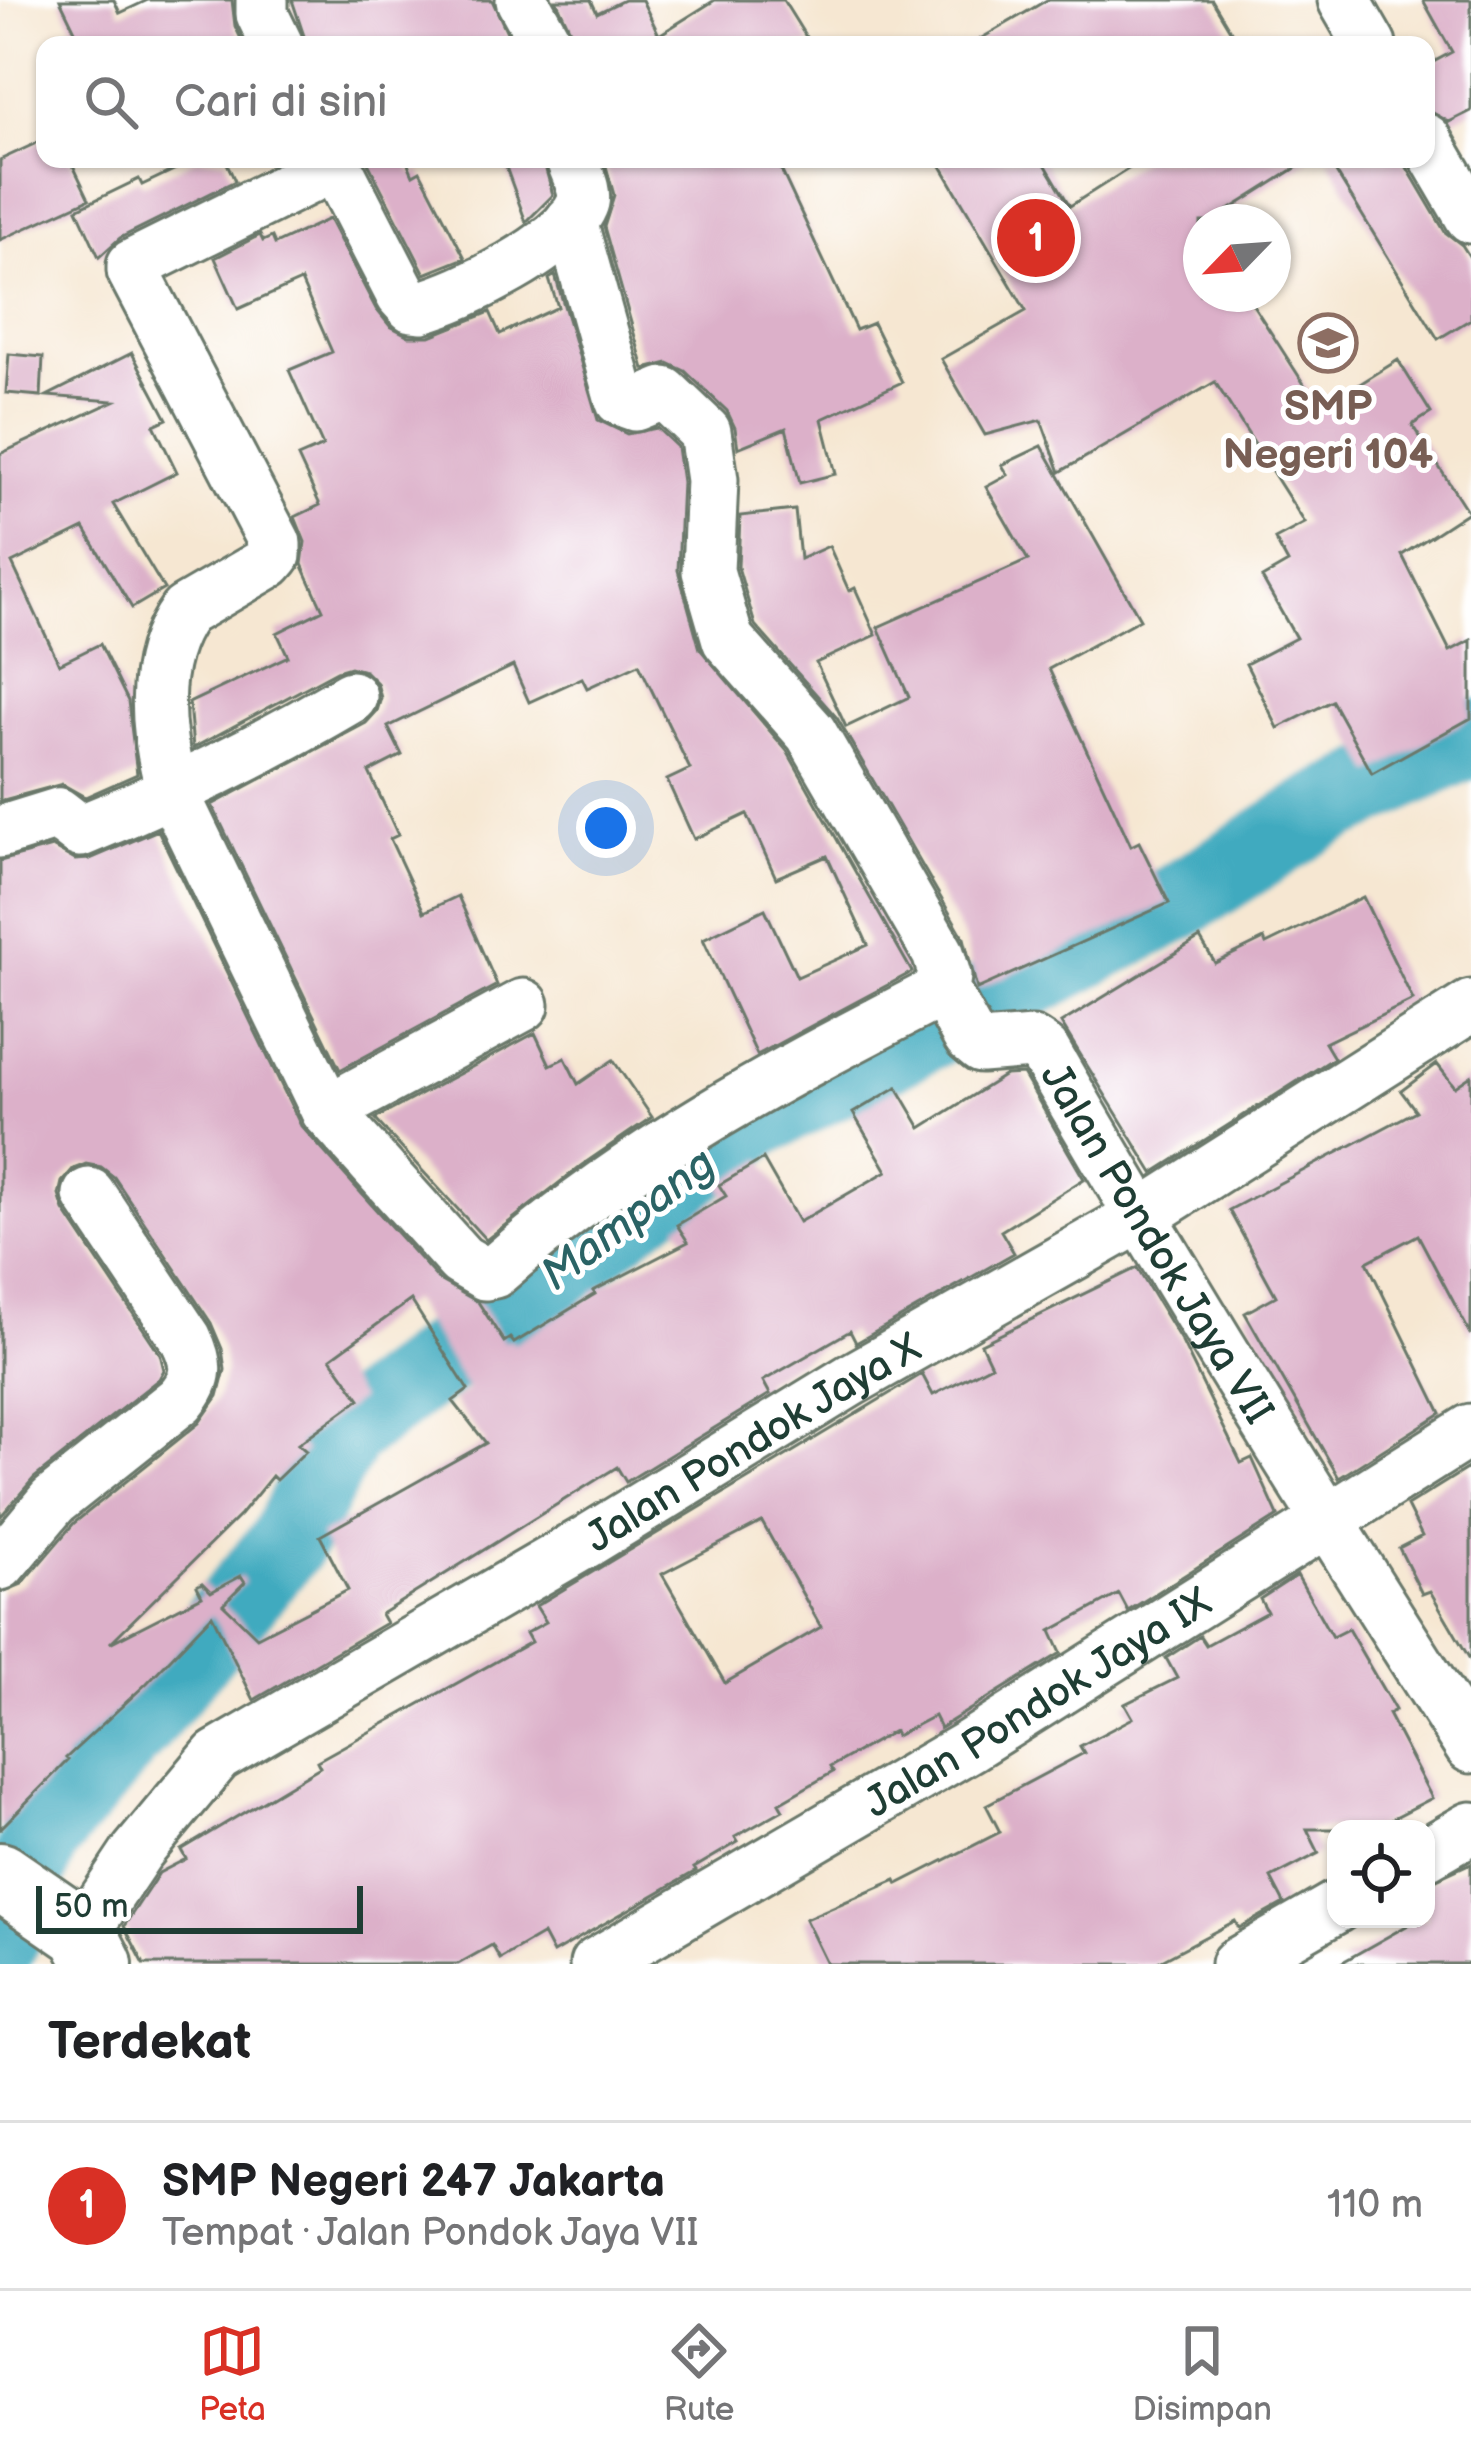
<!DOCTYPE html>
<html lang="id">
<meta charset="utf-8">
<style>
:root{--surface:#fff;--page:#f6f6f6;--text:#202124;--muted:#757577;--line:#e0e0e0;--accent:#d93025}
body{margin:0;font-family:"Balsamiq Sans",sans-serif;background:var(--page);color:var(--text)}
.controls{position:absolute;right:36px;bottom:36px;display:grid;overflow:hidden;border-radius:24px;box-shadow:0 3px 9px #0004}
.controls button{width:108px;height:108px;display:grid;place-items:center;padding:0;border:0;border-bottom:3px solid var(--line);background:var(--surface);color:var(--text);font:60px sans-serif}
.compass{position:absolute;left:1183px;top:204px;width:108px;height:108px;border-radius:50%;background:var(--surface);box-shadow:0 3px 9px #0004;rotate:245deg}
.scale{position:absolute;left:36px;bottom:30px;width:327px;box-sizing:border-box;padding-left:12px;border:6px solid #1f3d34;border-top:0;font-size:33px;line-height:42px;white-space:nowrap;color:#1f3d34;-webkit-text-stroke:9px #fff;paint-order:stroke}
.you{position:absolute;left:606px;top:828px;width:42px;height:42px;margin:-30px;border:9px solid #fff;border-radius:50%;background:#1a73e8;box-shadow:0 0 0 18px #1a73e833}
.badge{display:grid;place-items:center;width:78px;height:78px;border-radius:50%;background:var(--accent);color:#fff;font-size:39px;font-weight:700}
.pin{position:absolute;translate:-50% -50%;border:6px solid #fff;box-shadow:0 3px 12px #0006}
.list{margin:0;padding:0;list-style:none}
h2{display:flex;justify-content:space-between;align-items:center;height:156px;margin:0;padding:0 48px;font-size:51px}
h2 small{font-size:39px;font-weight:400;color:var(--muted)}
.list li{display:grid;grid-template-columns:78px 1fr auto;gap:36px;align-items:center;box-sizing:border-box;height:168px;padding:0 48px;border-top:3px solid var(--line)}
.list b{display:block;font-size:45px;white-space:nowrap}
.list p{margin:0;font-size:39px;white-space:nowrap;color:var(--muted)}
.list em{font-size:39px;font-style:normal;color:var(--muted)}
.icon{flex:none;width:66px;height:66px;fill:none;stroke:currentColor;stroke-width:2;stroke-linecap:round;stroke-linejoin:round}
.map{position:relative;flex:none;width:1471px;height:1964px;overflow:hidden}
.search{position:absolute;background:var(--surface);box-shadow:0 3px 9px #0004;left:36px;right:36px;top:36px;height:132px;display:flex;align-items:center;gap:30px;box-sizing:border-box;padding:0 42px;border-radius:24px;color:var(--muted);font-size:45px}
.sheet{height:324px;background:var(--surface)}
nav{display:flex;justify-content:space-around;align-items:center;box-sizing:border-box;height:168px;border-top:3px solid var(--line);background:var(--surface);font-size:33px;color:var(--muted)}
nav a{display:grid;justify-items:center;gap:6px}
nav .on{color:var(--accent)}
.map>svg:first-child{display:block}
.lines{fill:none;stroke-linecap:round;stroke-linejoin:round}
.river{stroke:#3faabf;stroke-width:78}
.building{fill:#dcb0c9;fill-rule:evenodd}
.street-casing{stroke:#6a786b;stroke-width:57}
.secondary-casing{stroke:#6a786b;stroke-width:72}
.street{stroke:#fff;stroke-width:51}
.secondary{stroke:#fff;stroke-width:66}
.labels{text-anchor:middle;stroke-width:10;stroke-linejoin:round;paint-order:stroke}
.education-label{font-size:42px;font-weight:bold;fill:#785e54;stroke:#fff}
.street-label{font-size:42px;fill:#1f3d34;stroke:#fff}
.water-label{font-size:45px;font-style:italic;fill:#2a6365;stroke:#fff}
</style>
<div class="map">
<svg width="1471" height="1964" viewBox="0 0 1471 1964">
<rect width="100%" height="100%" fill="#fff"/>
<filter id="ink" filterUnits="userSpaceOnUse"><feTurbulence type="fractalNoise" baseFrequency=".00833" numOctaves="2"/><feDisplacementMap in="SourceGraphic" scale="24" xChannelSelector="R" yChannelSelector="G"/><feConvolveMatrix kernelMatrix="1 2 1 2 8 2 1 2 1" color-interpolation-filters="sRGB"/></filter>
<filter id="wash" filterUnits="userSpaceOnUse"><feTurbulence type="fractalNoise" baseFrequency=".004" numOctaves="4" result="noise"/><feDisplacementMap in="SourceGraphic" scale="48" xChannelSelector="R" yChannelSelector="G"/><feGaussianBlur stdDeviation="2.7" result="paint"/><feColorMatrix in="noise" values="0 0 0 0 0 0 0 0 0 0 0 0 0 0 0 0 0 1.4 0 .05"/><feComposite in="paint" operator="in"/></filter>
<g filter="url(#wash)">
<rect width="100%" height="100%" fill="#f6e7d2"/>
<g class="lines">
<path class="river" d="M0 1941 41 1838 286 1544 343 1433 757 1120 1173 905 1320 811 1471 738"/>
</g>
<g id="blocks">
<path class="building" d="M60 0H114L120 13 148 0H232L235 26 244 45H49L76 33Z
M292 0H492L513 45H307Z
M556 0H591L597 13 624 0H642L659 35 715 0H783L811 45H577Z
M1047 0H1212L1239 45H970Z
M1423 0H1471V111L1449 122 1426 109V66L1452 52Z
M45 139V159H70L89 199 0 240V160Z
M197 159H225L235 181 120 238 99 257 77 209 139 179 142 185Z
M366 159H406L413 175 420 171 465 258 425 274Z
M503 159H543L553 195 526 222Z
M604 159H776L856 330 873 323 902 382 822 419 836 474 800 483 786 428 738 448 735 428 727 411 685 371 668 363 644 369 604 227 614 195Z
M937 159H1042L1070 206 1144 159H1310L1210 222H1201V294H1246L1320 409 1398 360 1431 413 1412 425 1468 512 1402 555 1450 651 1471 640V718L1372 773 1332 701 1278 728 1246 664 1296 638 1262 578 1288 563 1275 539 1305 523 1215 382 1060 472 1041 420 985 435 941 359 1026 311Z
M1328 159H1402L1445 232 1462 245 1471 259V319L1438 339Z
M329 219 376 309 390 326 409 336H430L490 312 500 334 558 307 549 279 555 275 598 420 627 434 657 428 677 447 682 482 678 570 700 649 787 751 912 972 757 1055 703 939 765 909 797 977 868 945 827 856 776 878 747 814 694 839 667 780 690 769 639 664 587 688 582 678 529 702 513 666 388 727 402 755 369 772 398 835 390 839 424 912 458 896 497 985 340 1070 212 805 366 723 377 711 381 698 377 683 365 671 350 667 337 671 193 748 189 703 288 656 277 633 323 610 302 564 305 542 295 517 320 505 298 457 323 446 289 370 332 352 301 281 238 309 215 258 260 235 263 241 272 237 275 244Z
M132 353 167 419 154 425 177 472 113 504 164 589 132 608 84 528 12 563 59 664 100 644 128 701 137 774 85 797 62 784 0 801V454L114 401 47 396Z
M9 354 43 357 41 396 6 393Z
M1042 446 1140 619 1049 669 1131 846 1139 842 1169 903 977 989 964 938 837 718 755 625 738 567 740 516 795 510 800 559 829 546 849 591 855 588 876 635 816 663 846 727 909 697 878 627 1028 560 986 487 1008 475 1002 465Z
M158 830 301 1126 439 1280 478 1302 504 1342 510 1338 514 1343 595 1294 593 1291 688 1242 677 1225 726 1196 719 1185 763 1159 799 1222 887 1171 853 1113 897 1087 921 1128 1005 1075 1023 1074 1084 1179 1001 1231 1014 1253 856 1343 850 1331 763 1381 770 1394 626 1482 617 1467 381 1614 386 1623 254 1700 212 1615 147 1683 66 1758 68 1760 0 1829V1593L22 1584 74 1523 199 1423 218 1396 225 1370 222 1349 211 1323 114 1177 101 1167 86 1164 73 1169 62 1182 59 1195 64 1210 160 1354 164 1370 159 1379 34 1478 0 1517V861L52 847 75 860 90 859ZM411 1300 468 1390 453 1401 486 1443 320 1536 348 1590 257 1637 223 1604 245 1582 241 1576 211 1592 202 1583 197 1586 202 1596 110 1643 240 1515 272 1476 276 1480 306 1451 298 1444 360 1399 331 1358Z
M1363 897 1413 1000 1325 1043 1334 1058 1153 1173 1061 1023 1200 938 1215 963 1264 939 1266 944Z
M535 1033 550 1065 565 1058 578 1084 613 1060 652 1117 582 1165 486 1240 375 1119Z
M1437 1064 1455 1087 1471 1076V1335L1418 1235 1367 1262 1441 1413 1339 1478 1245 1313 1276 1296 1229 1210 1416 1111 1401 1091Z
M1137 1268 1182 1342 1241 1463 1252 1458 1278 1516 1128 1611 1119 1594 1051 1631 1061 1653 940 1728 934 1716 896 1736 894 1731 830 1767 833 1772 779 1803 783 1810 735 1837 738 1842 694 1868 696 1871 553 1953 543 1934 500 1959 492 1945 458 1964H144L124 1926 159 1873 186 1859 181 1850 320 1767 317 1761 531 1642 526 1633 546 1622 536 1606 922 1374 933 1395 991 1365 981 1344ZM762 1522 821 1627 725 1683 662 1574Z
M1468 1468 1471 1474V1661L1430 1591 1422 1594 1399 1548 1422 1536 1407 1506Z
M1297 1575 1332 1637 1348 1629 1395 1710 1388 1714 1432 1798 1372 1829H1307L1319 1853 1271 1878 1284 1903 1239 1928 1235 1921 1154 1964H827L805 1919 896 1880 898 1884 1000 1832 986 1805 1084 1753 1080 1746 1133 1718 1125 1704 1177 1678 1166 1658 1200 1636 1206 1645 1267 1612 1260 1599Z
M1471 1863V1964H1339L1419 1919H1426V1884Z"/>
</g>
</g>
<g filter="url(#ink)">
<use href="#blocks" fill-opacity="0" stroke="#6a786b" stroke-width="3"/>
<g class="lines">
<g class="street-casing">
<g id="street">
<path d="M262 0V14L277 45"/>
<path d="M522 0 547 45"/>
<path d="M1344 0 1370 45"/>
<path d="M1426 140 1471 217"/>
<path d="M332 159 402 295 412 306 421 307C462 296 565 247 582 205 588 192 576 172 572 159"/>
<path d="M335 165 133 265V271L275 543V555L269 562 185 611C147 663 156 736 173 793L327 1111 461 1260 485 1274 494 1272C632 1151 782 1073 943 990"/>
<path id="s1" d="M571 221 621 400 635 405 664 393 705 432 712 480 708 571 728 640 811 733 938 953 945 976 943 990 969 1037 981 1047 1032 1043 1044 1051C1180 1287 1324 1518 1471 1747"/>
<path d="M0 832 58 814 80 831C174 793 263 749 351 697"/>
<path d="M327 1111 523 1005"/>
<path d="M0 1564 53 1501 180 1400C199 1378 198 1364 186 1339L89 1194"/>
<path d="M1426 1854 1471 1828"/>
<path id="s2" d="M83 1933 137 1852 217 1756 586 1542 851 1380 1139 1217 1471 1006"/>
<path id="s3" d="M596 1964 971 1745 1471 1430"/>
<path d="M1237 1964 1336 1907"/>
</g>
</g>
<g class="secondary-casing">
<path id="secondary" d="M0 1876 83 1933 99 1964"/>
</g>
<use href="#street" class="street"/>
<use href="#secondary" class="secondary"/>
</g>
</g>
<defs>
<g id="school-ring" transform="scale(3)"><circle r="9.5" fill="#fff" stroke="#8d6e63" stroke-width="1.5"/><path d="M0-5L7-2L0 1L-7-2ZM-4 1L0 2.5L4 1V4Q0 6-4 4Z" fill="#8d6e63"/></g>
</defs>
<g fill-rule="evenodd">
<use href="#school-ring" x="1328" y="343"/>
</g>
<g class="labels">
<g class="education-label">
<text x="1328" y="420">SMP<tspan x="1328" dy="48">Negeri 104</tspan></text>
</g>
<g class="street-label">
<text dy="15" stroke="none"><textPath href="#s1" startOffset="1275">Jalan Pondok Jaya VII</textPath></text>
<text dy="15" stroke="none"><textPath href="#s2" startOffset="843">Jalan Pondok Jaya X</textPath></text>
<text dy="15" stroke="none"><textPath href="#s3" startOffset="513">Jalan Pondok Jaya IX</textPath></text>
</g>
<g class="water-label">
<text transform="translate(627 1218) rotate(-37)" y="16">Mampang</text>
</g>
</g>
</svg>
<div class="controls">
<button><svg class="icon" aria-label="locate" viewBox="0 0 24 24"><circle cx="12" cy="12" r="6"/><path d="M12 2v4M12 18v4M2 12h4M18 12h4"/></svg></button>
</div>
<svg class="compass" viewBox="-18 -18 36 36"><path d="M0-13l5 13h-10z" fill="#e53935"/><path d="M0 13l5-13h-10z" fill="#757577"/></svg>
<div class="scale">50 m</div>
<div class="you"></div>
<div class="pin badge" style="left:1036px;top:238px">1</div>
<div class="search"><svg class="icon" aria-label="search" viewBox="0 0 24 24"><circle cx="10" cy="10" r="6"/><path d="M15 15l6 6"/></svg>Cari di sini</div>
</div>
<section class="sheet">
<h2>Terdekat<small></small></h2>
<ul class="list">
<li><span class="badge">1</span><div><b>SMP Negeri 247 Jakarta</b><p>Tempat · Jalan Pondok Jaya VII</p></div><em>110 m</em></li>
</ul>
</section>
<nav>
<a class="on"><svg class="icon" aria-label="map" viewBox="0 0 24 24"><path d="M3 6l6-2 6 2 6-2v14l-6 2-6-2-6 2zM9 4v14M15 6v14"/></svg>Peta</a>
<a><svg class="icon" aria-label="directions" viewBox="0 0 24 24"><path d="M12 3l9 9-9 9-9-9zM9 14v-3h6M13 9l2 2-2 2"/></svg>Rute</a>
<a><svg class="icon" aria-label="saved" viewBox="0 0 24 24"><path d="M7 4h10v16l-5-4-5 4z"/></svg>Disimpan</a>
</nav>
